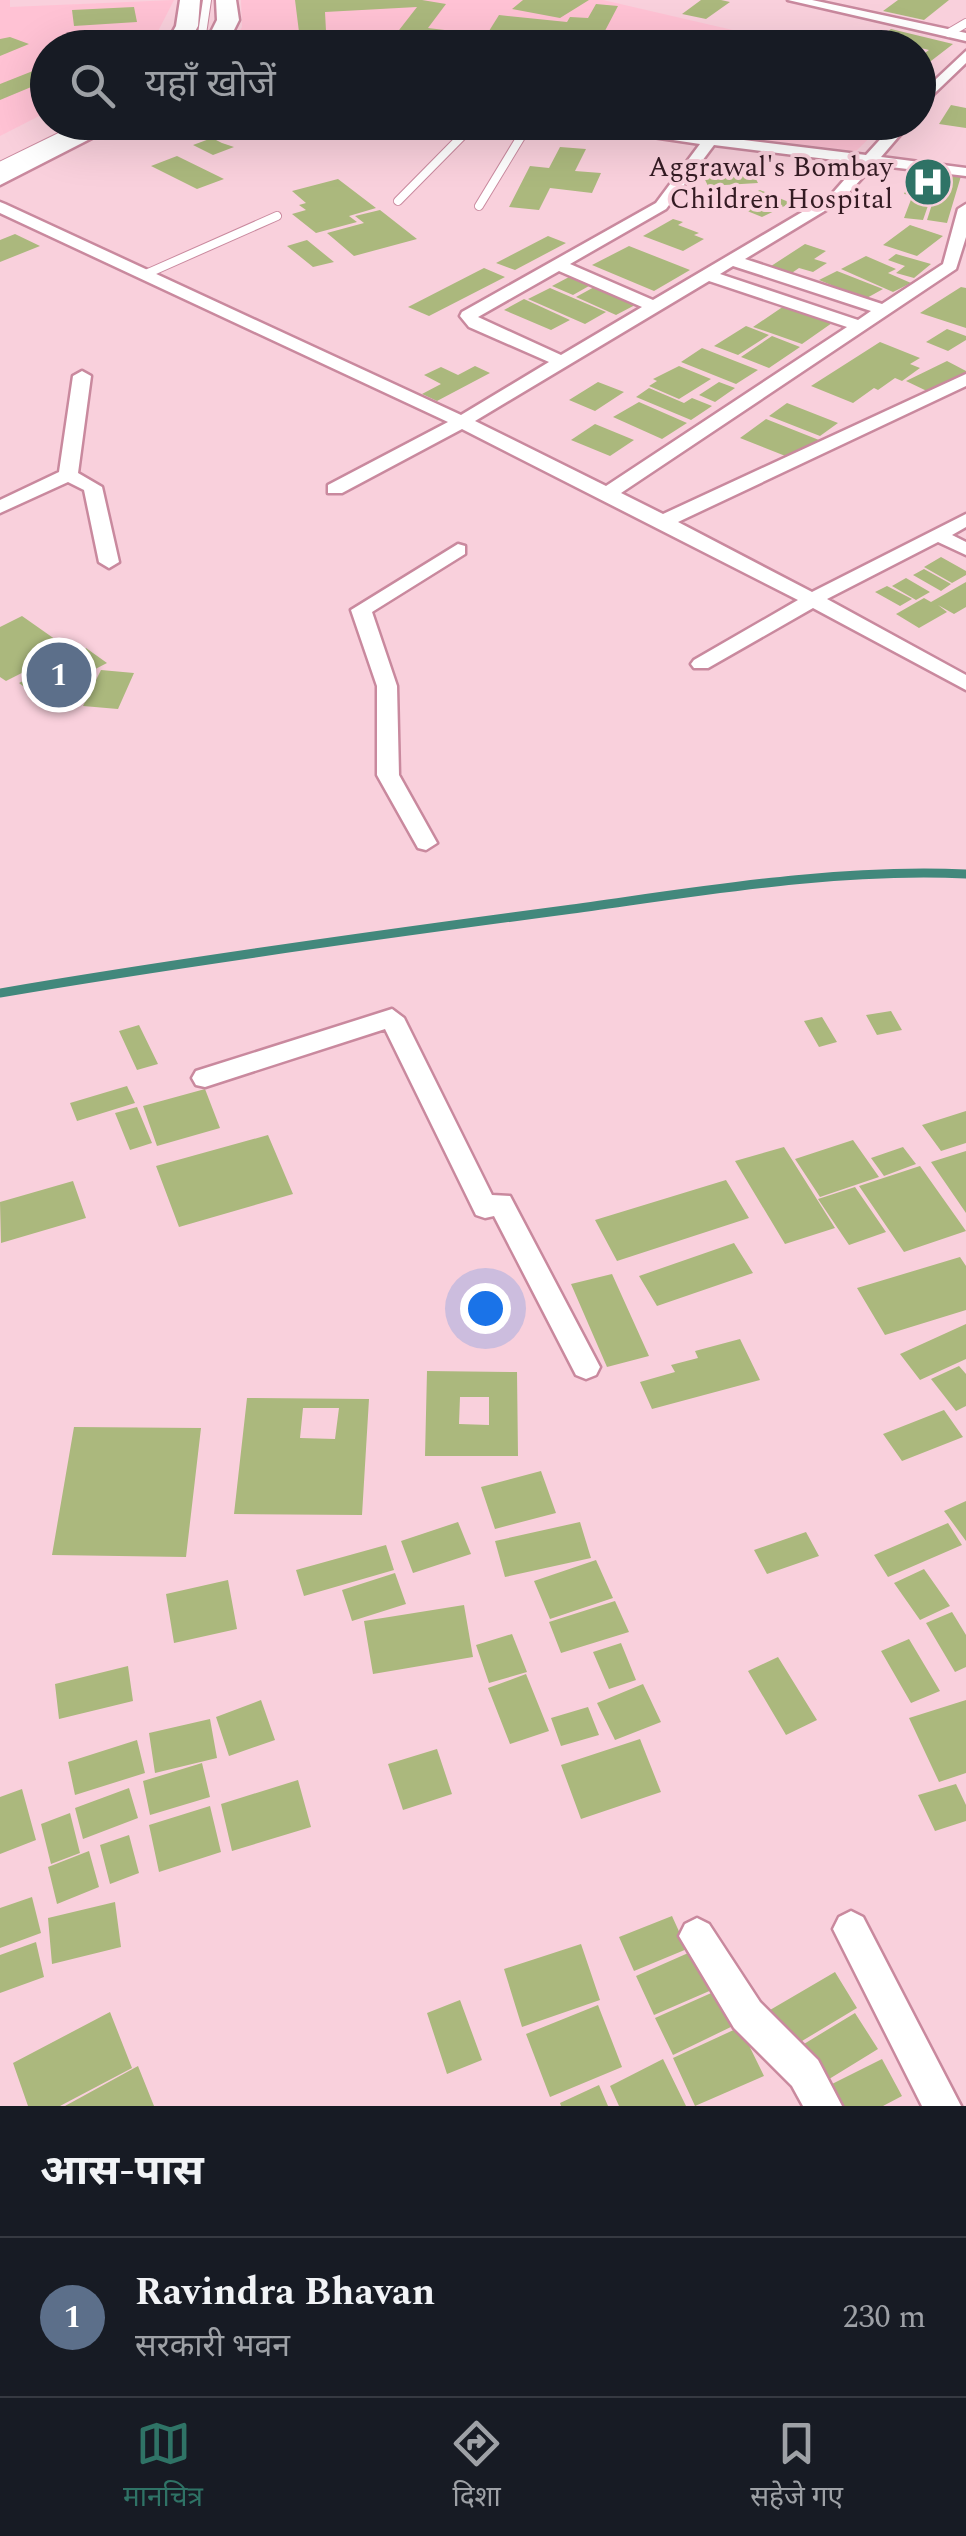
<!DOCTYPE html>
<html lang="hi">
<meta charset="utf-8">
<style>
:root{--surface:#171b24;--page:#242831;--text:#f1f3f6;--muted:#9ea1a6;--line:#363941;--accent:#2f7366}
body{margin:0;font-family:Spectral,"Noto Sans Devanagari",serif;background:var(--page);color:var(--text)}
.you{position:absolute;left:485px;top:1308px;width:35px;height:35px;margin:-25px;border:8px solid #fff;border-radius:50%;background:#1a73e8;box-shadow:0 0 0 15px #1a73e833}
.badge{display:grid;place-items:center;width:65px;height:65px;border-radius:50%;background:var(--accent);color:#fff;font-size:32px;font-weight:700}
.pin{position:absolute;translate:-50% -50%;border:5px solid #fff;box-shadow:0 2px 10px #0006}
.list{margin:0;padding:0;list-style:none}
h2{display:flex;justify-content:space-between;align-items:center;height:130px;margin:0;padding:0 40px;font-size:42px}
h2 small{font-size:32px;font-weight:400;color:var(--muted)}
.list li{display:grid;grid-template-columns:65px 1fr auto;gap:30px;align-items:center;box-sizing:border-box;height:160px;padding:0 40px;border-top:2px solid var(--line)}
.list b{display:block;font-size:38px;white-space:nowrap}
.list p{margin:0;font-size:32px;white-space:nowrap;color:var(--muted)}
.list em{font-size:32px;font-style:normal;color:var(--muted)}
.icon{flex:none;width:55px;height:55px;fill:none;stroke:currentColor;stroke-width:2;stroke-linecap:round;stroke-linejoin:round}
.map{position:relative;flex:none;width:966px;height:2106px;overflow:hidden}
.search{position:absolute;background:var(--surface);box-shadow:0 10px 40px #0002;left:30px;right:30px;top:30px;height:110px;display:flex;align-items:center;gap:25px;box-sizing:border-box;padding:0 35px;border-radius:55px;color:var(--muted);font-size:38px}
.sheet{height:290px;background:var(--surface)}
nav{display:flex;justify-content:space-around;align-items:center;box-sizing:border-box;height:140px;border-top:2px solid var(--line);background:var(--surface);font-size:28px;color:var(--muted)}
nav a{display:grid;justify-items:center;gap:5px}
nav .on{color:var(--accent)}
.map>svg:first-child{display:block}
.built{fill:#ffc2d4}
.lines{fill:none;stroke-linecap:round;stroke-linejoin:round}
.stream{stroke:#42887c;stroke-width:9}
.building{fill:#abb87d;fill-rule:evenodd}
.service-casing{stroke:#c9899e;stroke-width:10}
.minor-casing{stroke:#c9899e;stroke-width:5}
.primary-casing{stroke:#c9899e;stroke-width:5}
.service{stroke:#fff;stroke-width:8}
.minor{fill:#fff;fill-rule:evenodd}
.primary{fill:#fff;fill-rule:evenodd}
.labels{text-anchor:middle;stroke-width:8;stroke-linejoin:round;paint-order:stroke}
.far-poi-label{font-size:28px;fill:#341b23;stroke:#f9d0dc;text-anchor:end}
</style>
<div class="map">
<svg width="966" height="2106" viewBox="0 0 966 2106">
<rect width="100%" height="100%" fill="#f9d0dc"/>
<path class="built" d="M0 0H10V7L174 0 150 47 48 48 47 112 0 136Z
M241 0H603L806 47 230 48 242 27Z
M624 123 885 122V123L856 151Z"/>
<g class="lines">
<path class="stream" d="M0 993C188 961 376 935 565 910 697 892 832 868 966 874"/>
</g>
<path class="building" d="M295 0H422L446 4 428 28 486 35 478 45 419 39 415 47 314 48 321 41 312 36 300 40ZM417 7 389 43 326 31 325 12Z
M523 0H589L560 18 512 9Z
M701 0H721L730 2 706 19 682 14Z
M898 0H949L924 20 883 11Z
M596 4 618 6 596 48H545L551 37 489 31 499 15 567 22 570 17 588 18Z
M134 7 137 22 74 26 72 10Z
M891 29 953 44 918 71V58L929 50 888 40 878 48H866Z
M10 37 29 44 0 56V39Z
M94 37 93 48H60L61 38Z
M48 65V80L0 100V84Z
M951 105 966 108V128L939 124Z
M212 138 222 143 234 147 213 155 193 145Z
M560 147 586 149 575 171 601 173 592 193 550 188 539 210 509 207 530 166 549 168Z
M177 156 224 179 197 189 151 166Z
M747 162 758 183 708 186 698 165Z
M915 170 961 176 947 223 927 220 934 198 904 194Z
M338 179 376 208 349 216 357 222 316 233 292 214 306 210 299 205 306 203 292 191Z
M760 190 791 203 762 217 730 204Z
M912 197 930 200 923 220 904 218Z
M380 210 417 239 354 256 327 233 364 223 355 216Z
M673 219 683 222 678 225 699 233 694 235 704 239 683 251 643 236Z
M910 225 943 236 917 256 883 245Z
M15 234 40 246 0 262V240Z
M548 236 566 243 515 270 496 263Z
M307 240 334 262 313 267 287 246Z
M805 244 826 251 814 259 827 263 813 272 799 268 786 277 765 270Z
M629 246 690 270 654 291 592 265Z
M896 254 931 264 914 278 896 273 905 266 888 260Z
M866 256 896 269 888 273 911 283 893 292 841 269Z
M484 268 505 277 429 316 408 307Z
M837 271 883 289 865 299 819 280Z
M569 277 589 286 573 295 552 286Z
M596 286 637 304 616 315 576 297Z
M961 287 966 288V328L920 313Z
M550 288 606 312 585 324 528 299Z
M524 299 570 320 551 330 504 310Z
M784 306 832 323 802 344 753 327Z
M746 326 769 335 738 355 714 346Z
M947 329 966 336V340L948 351 926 342Z
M772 336 800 347 769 368 741 357Z
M880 342 920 358 910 364 920 368 902 381 895 378 878 390 874 388 853 403 811 386Z
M702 348 758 370 736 384 681 362Z
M947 361 966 371V376L931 393 906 381Z
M475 366 490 373 437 401 422 394 441 384 424 375 441 367 458 375Z
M679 366 711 379 679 399 649 386 657 381 653 379Z
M598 382 624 392 595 411 569 400Z
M719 382 735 388 715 402 699 395Z
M649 388 684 403 692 398 712 406 691 420 636 397Z
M639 402 687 423 662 439 613 417Z
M787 403 838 423 820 436 769 416Z
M766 419 819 440 793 459 740 438Z
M595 424 634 440 610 456 571 440Z
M941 557 966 571V575L952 583 924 567Z
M924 569 951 584 941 591 913 575Z
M906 578 930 592 916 600 892 586Z
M966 582V607L954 614 938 605 947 612 919 628 896 614 924 598 931 602Z
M887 586 912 599 900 606 875 592Z
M22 616 69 649 6 681 0 677V627Z
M86 648 107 663 39 698 19 683Z
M101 670 134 673 118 709 83 706Z
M891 1011 902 1030 877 1035 866 1015Z
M822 1017 837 1042 819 1047 804 1021Z
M139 1025 158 1064 137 1070 119 1031Z
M127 1086 135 1103 77 1121 70 1103Z
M205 1089 220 1128 157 1146 143 1106Z
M137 1107 152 1143 130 1150 115 1113Z
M966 1111V1143L941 1151 922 1125Z
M268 1135 293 1194 179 1227 156 1166Z
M853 1140 879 1177 820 1197 795 1159Z
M784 1147 835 1228 785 1244 735 1161Z
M903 1147 916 1164 884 1176 871 1158Z
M966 1151V1213L931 1162Z
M920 1166 966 1231 904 1252 859 1186Z
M726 1180 749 1218 617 1261 595 1220Z
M73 1181 86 1218 1 1243 0 1202Z
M855 1187 886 1232 849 1245 818 1199Z
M734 1243 753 1273 657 1306 639 1276Z
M960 1257 966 1266V1310L885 1335 857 1288Z
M612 1274 649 1356 607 1367 571 1284Z
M966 1324V1359L920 1380 900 1354Z
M740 1339 760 1380 652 1409 640 1382 675 1372 671 1365 698 1358 695 1351Z
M959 1366 966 1374V1406L956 1411 931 1379Z
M427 1371 517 1372 518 1456H425ZM460 1397H489V1425L459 1424Z
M247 1398 369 1399 362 1515 234 1514ZM303 1408H339L335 1439 300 1438Z
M944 1410 963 1437 902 1461 883 1434Z
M74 1427 201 1428 186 1557 52 1555Z
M541 1471 556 1513 495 1529 481 1487Z
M966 1501V1541L944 1511Z
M458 1522 471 1554 413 1573 401 1541Z
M580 1522 591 1558 505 1577 495 1541Z
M948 1523 962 1545 888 1577 874 1555Z
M806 1532 819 1556 767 1574 754 1550Z
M386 1545 394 1570 304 1596 296 1570Z
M596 1560 613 1598 550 1619 534 1581Z
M924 1569 950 1606 920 1620 894 1583Z
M395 1573 406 1604 352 1621 342 1590Z
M228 1580 237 1629 174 1643 166 1594Z
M615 1601 629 1632 561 1653 549 1622Z
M464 1605 473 1657 373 1674 364 1621Z
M952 1612 966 1635V1667L955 1672 926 1623Z
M512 1634 527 1672 489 1683 476 1645Z
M909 1639 940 1691 911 1703 881 1651Z
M621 1643 636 1680 609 1689 593 1652Z
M778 1657 817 1720 786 1735 748 1671Z
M128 1666 133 1701 59 1719 55 1684Z
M526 1674 549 1731 510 1744 488 1688Z
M643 1684 661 1722 615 1740 597 1703Z
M261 1700 275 1740 229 1756 216 1717Z
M966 1700V1773L939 1782 909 1718Z
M588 1707 599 1735 561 1746 551 1718Z
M210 1719 217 1758 155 1773 149 1733Z
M640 1739 661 1792 581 1819 561 1765Z
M137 1740 145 1773 75 1795 68 1762Z
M437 1749 452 1794 403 1810 388 1764Z
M202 1763 210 1797 150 1815 143 1781Z
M298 1780 311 1827 232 1851 221 1804Z
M956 1784 966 1805V1821L935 1831 918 1795Z
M129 1788 138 1818 83 1839 75 1808Z
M22 1789 36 1840 0 1854V1797Z
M210 1806 221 1852 159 1872 149 1825Z
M70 1813 80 1853 51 1864 41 1824Z
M129 1835 139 1873 110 1884 100 1845Z
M89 1851 99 1887 57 1904 48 1867Z
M32 1897 41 1933 0 1948V1908Z
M115 1902 121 1947 52 1964 48 1918Z
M672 1916 687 1949 634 1971 619 1937Z
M36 1942 44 1977 0 1993V1955Z
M581 1944 600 2000 522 2027 504 1969Z
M695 1950 714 1989 654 2015 636 1976Z
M835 1972 857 2008 792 2047 770 2010Z
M718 1990 735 2025 673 2055 655 2018Z
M460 2000 482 2060 447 2074 427 2013Z
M598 2005 622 2067 550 2097 526 2034Z
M110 2012 132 2068 60 2106H28L13 2063Z
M855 2013 878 2049 821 2084 799 2047Z
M740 2027 764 2076 695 2106 673 2058Z
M663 2059 686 2106H619L610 2086Z
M882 2059 902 2096 883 2106H833L824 2088Z
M138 2066 154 2106H65Z
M599 2085 608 2106H561L560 2103Z"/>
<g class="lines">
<g class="service-casing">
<path id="service" d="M949 33 966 23
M195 48 202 34 207 0
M0 166 90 122
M398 201 476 122
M479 206 530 122
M146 274 277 216"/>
</g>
<g class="minor-casing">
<path id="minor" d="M788 0H812L966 33V41Z
M966 51V63L918 109V96Z
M552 122H598L866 155 896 122H911L881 157 966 168V176L874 165 841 201 745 259 882 304 943 264 958 209 966 204V237L956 269 621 493 663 514 966 374V386L678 522 812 592 966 514V527L952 535 966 542V555L938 542 827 599 966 675V690L813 608 708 668H694L691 664 694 660 798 600 462 429 342 493H328V485L448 422 0 213V202L5 204 461 415 549 362 469 327 460 316 462 312 656 203 700 144ZM714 145 859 163 831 195 653 300 570 264 666 209ZM733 266 871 311 858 320 720 274ZM559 271 642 307 561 355 478 317ZM709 281 847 327 606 486 475 421Z
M82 371 91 376 78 473 102 487 119 562 109 568 99 562 84 490 68 482 0 513V500L59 472 73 376Z
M458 544 465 546V554L372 612 397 686 399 775 437 843 426 850 418 848 377 775V686L351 610Z
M392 1009 404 1018 492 1195 510 1196 600 1367 596 1375 586 1379 576 1375 494 1216 485 1218 476 1215 385 1029 205 1087 196 1085 192 1078 196 1071Z
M851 1911 863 1917 961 2106H922L833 1929 839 1917Z
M697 1918 709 1924 760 2002 818 2060 842 2106H803L792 2086 734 2028 679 1936 685 1924Z"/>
</g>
<g class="primary-casing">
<path id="primary" d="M180 0H200L198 26 186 48H164L176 26Z
M216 0H236L239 20 225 48H203L217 20Z
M93 122H123L0 185V169Z"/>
</g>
<use href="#service" class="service"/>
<use href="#minor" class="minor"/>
<use href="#primary" class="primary"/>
</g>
<defs>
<g id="hospital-disc" transform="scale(2.5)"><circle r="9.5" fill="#2f7366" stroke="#f9d0dc"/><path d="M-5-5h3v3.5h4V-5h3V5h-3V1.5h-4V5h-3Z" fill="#fff"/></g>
</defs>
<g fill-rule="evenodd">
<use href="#hospital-disc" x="928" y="182"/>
</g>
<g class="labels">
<g class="far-poi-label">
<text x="893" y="176">Aggrawal's Bombay<tspan x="893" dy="32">Children Hospital</tspan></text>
</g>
</g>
</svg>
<div class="you"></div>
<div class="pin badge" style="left:59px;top:675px;background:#5c6f8a">1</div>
<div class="search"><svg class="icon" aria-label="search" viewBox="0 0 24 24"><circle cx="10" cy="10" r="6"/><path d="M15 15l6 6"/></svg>यहाँ खोजें</div>
</div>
<section class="sheet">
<h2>आस-पास<small></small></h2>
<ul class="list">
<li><span class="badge" style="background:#5c6f8a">1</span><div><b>Ravindra Bhavan</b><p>सरकारी भवन</p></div><em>230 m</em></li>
</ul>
</section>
<nav>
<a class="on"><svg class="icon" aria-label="map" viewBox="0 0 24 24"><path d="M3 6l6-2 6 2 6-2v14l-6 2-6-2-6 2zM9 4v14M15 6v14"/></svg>मानचित्र</a>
<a><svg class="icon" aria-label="directions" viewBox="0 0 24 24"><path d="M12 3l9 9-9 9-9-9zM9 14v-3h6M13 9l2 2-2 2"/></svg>दिशा</a>
<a><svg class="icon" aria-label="saved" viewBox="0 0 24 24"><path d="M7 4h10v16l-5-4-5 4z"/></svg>सहेजे गए</a>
</nav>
